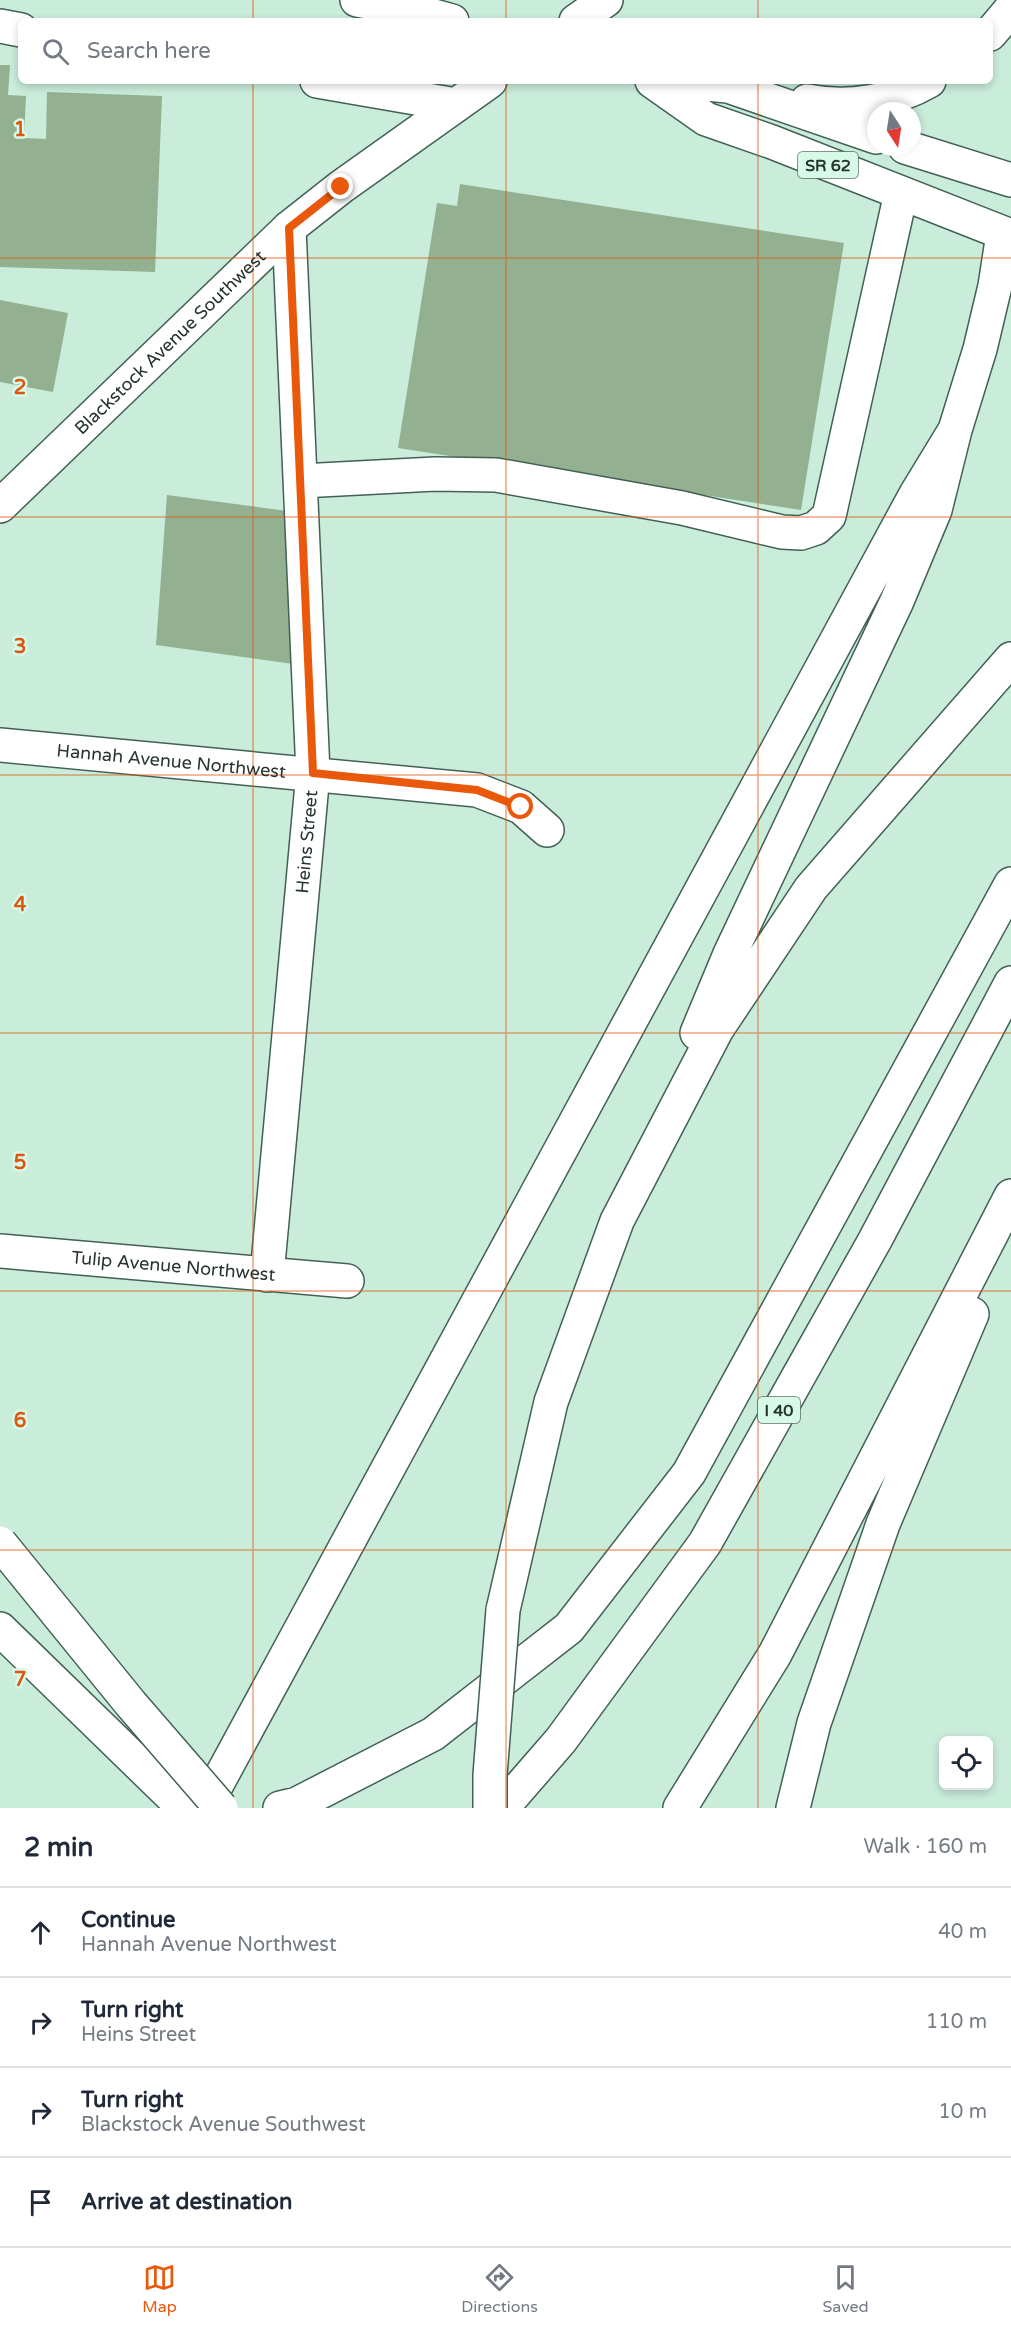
<!DOCTYPE html>
<meta charset="utf-8">
<style>
:root{--surface:#fff;--page:#f6f6f7;--text:#1f2937;--muted:#747a83;--line:#e0e1e3;--accent:#ea580c}
body{margin:0;font-family:"Varela Round",sans-serif;background:var(--page);color:var(--text)}
.controls{position:absolute;right:18px;bottom:18px;display:grid;overflow:hidden;border-radius:9px;box-shadow:0 3px 9px #0003}
.controls button{width:54px;height:54px;display:grid;place-items:center;padding:0;border:0;border-bottom:2px solid var(--line);background:var(--surface);color:var(--text);font:30px sans-serif}
.compass{position:absolute;left:867px;top:102px;width:54px;height:54px;border-radius:50%;background:var(--surface);box-shadow:0 3px 9px #0003;rotate:168deg}
.stop{position:absolute;width:18px;height:18px;margin:-14px;border:4px solid #ea580c;border-radius:50%;background:#fff}
.stop.end{background:#ea580c;border-color:#fff;box-shadow:0 2px 6px #0008}
.list{margin:0;padding:0;list-style:none}
h2{display:flex;justify-content:space-between;align-items:center;height:78px;margin:0;padding:0 24px;font-size:26px}
h2 small{font-size:20px;font-weight:400;color:var(--muted)}
.list li{display:grid;grid-template-columns:39px 1fr auto;gap:18px;align-items:center;box-sizing:border-box;height:90px;padding:0 24px;border-top:2px solid var(--line)}
.list b{display:block;font-size:22px;white-space:nowrap}
.list p{margin:0;font-size:20px;white-space:nowrap;color:var(--muted)}
.list em{font-size:20px;font-style:normal;color:var(--muted)}
.icon{flex:none;width:33px;height:33px;fill:none;stroke:currentColor;stroke-width:2;stroke-linecap:round;stroke-linejoin:round}
.map{position:relative;flex:none;width:1011px;height:1808px;overflow:hidden}
.search{position:absolute;background:var(--surface);box-shadow:0 3px 9px #0003;left:18px;right:18px;top:18px;height:66px;display:flex;align-items:center;gap:15px;box-sizing:border-box;padding:0 21px;border-radius:9px;color:var(--muted);font-size:22px}
.sheet{height:438px;background:var(--surface)}
nav{display:flex;justify-content:space-around;align-items:center;box-sizing:border-box;height:84px;border-top:2px solid var(--line);background:var(--surface);font-size:16px;color:var(--muted)}
nav a{display:grid;justify-items:center;gap:3px}
nav .on{color:var(--accent)}
.map>svg:first-child{display:block}
.building{fill:#93b090}
.lines{fill:none;stroke-linecap:round;stroke-linejoin:round}
.minor-casing{stroke:#426154;stroke-width:36}
.major-casing{stroke:#426154;stroke-width:36}
.highway-casing{stroke:#426154;stroke-width:36}
.minor{stroke:#fff;stroke-width:33}
.major{stroke:#fff;stroke-width:33}
.highway{stroke:#fff;stroke-width:33}
.highway-bridge-casing{stroke:#426154;stroke-width:36;stroke-linecap:butt}
.highway-bridge{stroke:#fff;stroke-width:33}
.route{stroke:#ea580c;stroke-width:8}
.grid{fill:none;stroke:#de570e;stroke-width:1.5;stroke-opacity:0.55}
.labels{text-anchor:middle;stroke-width:5;stroke-linejoin:round;paint-order:stroke}
.shield{fill:#d6f9e8;stroke:#5b6f66;stroke-width:1.5}
.shield-label{font-size:16px;font-weight:bold;fill:#26342e}
.street-label{font-size:18px;fill:#26342e;stroke:#d6f9e8}
.grid-label{font-size:20px;text-anchor:middle;font-weight:bold;fill:#de570e;stroke:#d6f9e8;stroke-width:5;stroke-linejoin:round;paint-order:stroke}
</style>
<div class="map">
<svg width="1011" height="1808" viewBox="0 0 1011 1808">
<rect width="100%" height="100%" fill="#c9ecdb"/>
<path class="building" d="M0 65H10L8 95 26 96 24 138 46 139 47 92 162 96 155 272 0 267Z
M460 184 844 243 801 510 398 448 437 203 457 206Z
M0 300 68 313 53 392 0 382Z
M167 495 287 511 293 664 156 645Z"/>
<g class="lines">
<g class="minor-casing">
<g id="minor">
<path d="M576 21 606 0"/>
<path d="M0 26 21 30"/>
<path d="M317 81 456 105"/>
<path d="M301 481 435 474 496 475 682 508 782 532 801 533 816 528 829 516 901 193"/>
<path id="s1" d="M0 506 289 228 341 187 490 81"/>
<path id="s2" d="M0 745 477 790 521 807 547 830"/>
<path id="s3" d="M0 1251 347 1281"/>
<path id="s4" d="M267 1275 313 773 289 228"/>
</g>
</g>
<g class="major-casing">
<path id="major" d="M357 0 412 10 452 21
M990 34 1011 9
M652 81 706 119 772 142 1011 236
M672 81 728 86 876 137
M807 101C847 109 893 102 929 81
M905 147 1011 180"/>
</g>
<g class="highway-casing">
<path id="highway" d="M697 1033 730 954 897 601 935 510 955 430 980 349 995 286 1003 234
M503 1610 551 1402 617 1221 717 1029 811 888 1011 659
M0 1629 184 1808
M204 1808 916 494 955 430
M280 1808 297 1804 433 1734 569 1628 689 1473 1011 884
M502 1808 561 1740 705 1543 875 1240 1011 983
M680 1808 775 1654 1011 1196
M793 1808 814 1723 883 1524 972 1314"/>
</g>
<use href="#minor" class="minor"/>
<use href="#major" class="major"/>
<use href="#highway" class="highway"/>
<g class="highway-bridge-casing">
<path id="highway-bridge" d="M0 1543 131 1704 221 1808
M490 1808V1775L503 1610"/>
</g>
<use href="#highway-bridge" class="highway-bridge"/>
</g>
<g class="lines">
<path class="route" d="M341 187 289 228 313 773 477 790 521 807"/>
</g>
<path class="grid" d="M253 0V21M506 0V21M758 0V21M253 81V1808M506 81V1808M758 81V1808M0 258H1011M0 517H1011M0 775H1011M0 1033H1011M0 1291H1011M0 1550H1011"/>
<g class="labels">
<g class="shield">
<rect x="798" y="152" width="60" height="26" rx="4.5"/>
<rect x="758" y="1397" width="42" height="26" rx="4.5"/>
</g>
<g class="shield-label">
<text x="828" y="171">SR 62</text>
<text x="779" y="1416">I 40</text>
</g>
<g class="street-label">
<text dy="6" stroke="none"><textPath href="#s1" startOffset="236">Blackstock Avenue Southwest</textPath></text>
<text dy="6" stroke="none"><textPath href="#s2" startOffset="172">Hannah Avenue Northwest</textPath></text>
<text dy="6" stroke="none"><textPath href="#s4" startOffset="435">Heins Street</textPath></text>
<text dy="6" stroke="none"><textPath href="#s3" startOffset="174">Tulip Avenue Northwest</textPath></text>
</g>
</g>
<g class="grid-label">
<text x="20" y="136">1</text>
<text x="20" y="394">2</text>
<text x="20" y="653">3</text>
<text x="20" y="911">4</text>
<text x="20" y="1169">5</text>
<text x="20" y="1427">6</text>
<text x="20" y="1686">7</text>
</g>
</svg>
<div class="controls">
<button><svg class="icon" aria-label="locate" viewBox="0 0 24 24"><circle cx="12" cy="12" r="6"/><path d="M12 2v4M12 18v4M2 12h4M18 12h4"/></svg></button>
</div>
<svg class="compass" viewBox="-18 -18 36 36"><path d="M0-13l5 13h-10z" fill="#e53935"/><path d="M0 13l5-13h-10z" fill="#747a83"/></svg>
<div class="stop" style="left:521px;top:807px"></div>
<div class="stop end" style="left:341px;top:187px"></div>
<div class="search"><svg class="icon" aria-label="search" viewBox="0 0 24 24"><circle cx="10" cy="10" r="6"/><path d="M15 15l6 6"/></svg>Search here</div>
</div>
<section class="sheet">
<h2>2 min<small>Walk · 160 m</small></h2>
<ul class="list">
<li><svg class="icon" aria-label="ahead" viewBox="0 0 24 24"><path d="M12 20V5M6 11l6-6 6 6"/></svg><div><b>Continue</b><p>Hannah Avenue Northwest</p></div><em>40 m</em></li>
<li><svg class="icon" aria-label="right" viewBox="0 0 24 24"><path d="M7 20v-9h11M14 6l5 5-5 5"/></svg><div><b>Turn right</b><p>Heins Street</p></div><em>110 m</em></li>
<li><svg class="icon" aria-label="right" viewBox="0 0 24 24"><path d="M7 20v-9h11M14 6l5 5-5 5"/></svg><div><b>Turn right</b><p>Blackstock Avenue Southwest</p></div><em>10 m</em></li>
<li><svg class="icon" aria-label="arrive" viewBox="0 0 24 24"><path d="M6 21V4h12l-3 4 3 4H6"/></svg><div><b>Arrive at destination</b></div></li>
</ul>
</section>
<nav>
<a class="on"><svg class="icon" aria-label="map" viewBox="0 0 24 24"><path d="M3 6l6-2 6 2 6-2v14l-6 2-6-2-6 2zM9 4v14M15 6v14"/></svg>Map</a>
<a><svg class="icon" aria-label="directions" viewBox="0 0 24 24"><path d="M12 3l9 9-9 9-9-9zM9 14v-3h6M13 9l2 2-2 2"/></svg>Directions</a>
<a><svg class="icon" aria-label="saved" viewBox="0 0 24 24"><path d="M7 4h10v16l-5-4-5 4z"/></svg>Saved</a>
</nav>
